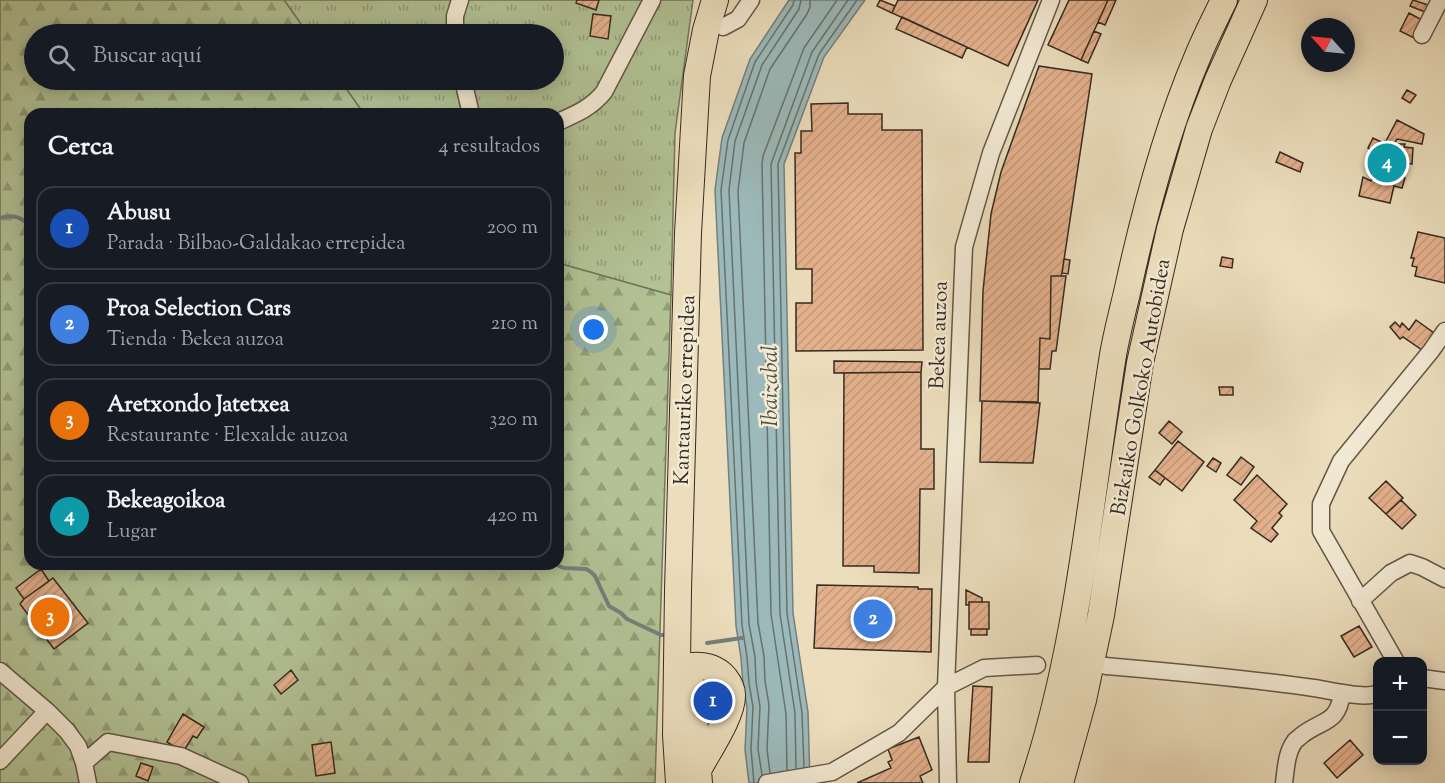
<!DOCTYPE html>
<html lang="es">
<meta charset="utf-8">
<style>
:root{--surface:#171b24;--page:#242831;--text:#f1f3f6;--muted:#9ea1a6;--line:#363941;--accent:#c59692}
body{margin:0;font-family:"Sorts Mill Goudy",serif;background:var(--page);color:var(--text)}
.controls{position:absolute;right:18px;bottom:18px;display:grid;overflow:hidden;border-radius:12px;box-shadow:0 3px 15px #0003}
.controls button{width:54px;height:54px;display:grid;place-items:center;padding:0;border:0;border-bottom:2px solid var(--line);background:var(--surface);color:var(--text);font:30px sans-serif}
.compass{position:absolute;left:1301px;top:18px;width:54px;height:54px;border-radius:50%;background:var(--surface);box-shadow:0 3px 15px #0003;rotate:297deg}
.you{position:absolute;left:594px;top:330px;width:21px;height:21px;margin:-15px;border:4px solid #fff;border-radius:50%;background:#1a73e8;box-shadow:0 0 0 9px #1a73e833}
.badge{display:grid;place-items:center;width:39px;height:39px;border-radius:50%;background:var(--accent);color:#fff;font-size:20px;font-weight:700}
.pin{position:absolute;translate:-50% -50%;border:3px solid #fff;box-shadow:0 2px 6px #0006}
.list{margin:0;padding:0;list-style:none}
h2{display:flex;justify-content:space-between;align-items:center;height:78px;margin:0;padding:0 24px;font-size:26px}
h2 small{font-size:20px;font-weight:400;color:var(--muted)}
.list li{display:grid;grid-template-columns:39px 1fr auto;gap:18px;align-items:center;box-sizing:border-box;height:84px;margin:0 12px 12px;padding:0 12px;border:2px solid var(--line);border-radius:18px}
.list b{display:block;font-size:22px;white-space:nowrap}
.list p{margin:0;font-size:20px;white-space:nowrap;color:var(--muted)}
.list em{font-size:20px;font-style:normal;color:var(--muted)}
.icon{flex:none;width:33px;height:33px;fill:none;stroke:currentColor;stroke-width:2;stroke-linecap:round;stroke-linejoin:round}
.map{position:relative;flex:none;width:1445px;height:783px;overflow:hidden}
.search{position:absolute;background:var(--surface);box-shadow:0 3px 15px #0003;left:24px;top:24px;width:540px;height:66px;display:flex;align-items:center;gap:15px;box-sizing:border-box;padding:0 21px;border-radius:33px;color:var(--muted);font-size:22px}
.panel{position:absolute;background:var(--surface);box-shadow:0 3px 15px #0003;left:24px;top:108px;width:540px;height:462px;border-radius:18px}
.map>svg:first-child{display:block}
.grass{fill:url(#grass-tufts);stroke:#74765b;stroke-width:1.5}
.forest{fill:url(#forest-firs);stroke:#74765b;stroke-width:1.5}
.water{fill:#9cbabb;stroke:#73807d;stroke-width:1.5}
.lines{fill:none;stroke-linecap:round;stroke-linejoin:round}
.shore{stroke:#68726e;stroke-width:1.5}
.stream{stroke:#73807d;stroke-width:4}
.building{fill:url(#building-hatch);stroke:#352a21;stroke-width:1.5}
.minor-casing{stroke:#635748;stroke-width:19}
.highway-casing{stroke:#352a21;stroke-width:28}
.minor{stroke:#f3ead4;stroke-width:16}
.highway{stroke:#ecdebd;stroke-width:26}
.labels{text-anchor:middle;stroke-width:5;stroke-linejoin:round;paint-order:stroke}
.street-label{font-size:21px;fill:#352a21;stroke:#f3ead4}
.water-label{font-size:22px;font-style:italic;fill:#4f4e48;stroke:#f3ead4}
</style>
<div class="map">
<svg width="1445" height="783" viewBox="0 0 1445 783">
<defs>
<pattern id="grass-tufts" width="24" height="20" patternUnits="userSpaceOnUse" patternTransform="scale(1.5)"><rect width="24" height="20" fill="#b2c295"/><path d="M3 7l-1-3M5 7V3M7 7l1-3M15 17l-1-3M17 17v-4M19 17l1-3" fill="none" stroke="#929e79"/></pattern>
<pattern id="forest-firs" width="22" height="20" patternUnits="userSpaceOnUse" patternTransform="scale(1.5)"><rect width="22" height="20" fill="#b2c295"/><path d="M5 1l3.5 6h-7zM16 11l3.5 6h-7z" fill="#929e79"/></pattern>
<pattern id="building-hatch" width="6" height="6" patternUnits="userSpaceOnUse" patternTransform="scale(1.5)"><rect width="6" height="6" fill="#e4b18d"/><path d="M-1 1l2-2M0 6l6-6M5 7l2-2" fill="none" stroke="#c49879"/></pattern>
</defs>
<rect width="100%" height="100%" fill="#ecdebd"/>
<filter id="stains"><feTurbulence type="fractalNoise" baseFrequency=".00333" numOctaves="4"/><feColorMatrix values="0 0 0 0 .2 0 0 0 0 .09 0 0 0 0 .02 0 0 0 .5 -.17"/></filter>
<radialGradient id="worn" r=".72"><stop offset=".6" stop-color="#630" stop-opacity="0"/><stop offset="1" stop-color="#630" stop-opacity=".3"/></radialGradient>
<path class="grass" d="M284 0H693L675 133 671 295 558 263V114H364L340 80H554V34H308Z"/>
<path class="forest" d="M0 0H284L308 34H34V80H340L364 114H30V564H558V263L671 295 655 783H0Z"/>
<path class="water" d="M789 0H865L824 57 784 164 793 613 808 712 810 783H749L745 750 747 707 743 684 741 658 736 626 715 190 722 138 750 59Z"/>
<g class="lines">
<path class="shore" d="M804 767 802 713 787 613 778 164 819 54 857 0
M796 768 795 713 780 614 771 164 812 52 848 0
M787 770 786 714 771 614 762 164 763 156 804 48 837 0
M770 773 767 749 769 705 765 681 764 656 758 623 738 191 744 143 770 69 807 14 810 7V0
M762 775 758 749 760 706 756 682 755 657 749 624 729 190 735 141 762 65 799 9 801 0
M754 783 751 749 753 707 749 683 747 657 742 625 721 190 728 140 755 62 793 5 794 0"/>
<path class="stream" d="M0 218C12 214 24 217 30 228
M554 564 564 568 586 569 591 572 595 576 609 606 621 613 627 619 661 635H664
M707 643 742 638"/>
</g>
<path class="building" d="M577 0H599L596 10 576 3Z
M880 0 895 6 892 13 877 6Z
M898 0H1038L1008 66 892 13Z
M1069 0H1108L1081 60 1048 45Z
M1108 0H1116L1105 25 1098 22Z
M1413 0 1428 5 1425 12 1410 6Z
M1409 13 1424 21 1416 39 1400 31Z
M593 14 611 16 608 39 590 36Z
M902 17 967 47 962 58 896 29Z
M1094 31 1101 34 1088 63 1081 60Z
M1039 66 1092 74 1062 273 1061 276H1051L1050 339 1040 338 1038 402 980 401 983 291 991 214 1001 172Z
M1407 90 1416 95 1410 103 1402 98Z
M848 103V114H882V130H922L923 350 796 351V303H812V269H796L795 153H801V131H812L811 104Z
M1397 120 1424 134 1422 144 1397 139 1394 144H1405L1404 147 1413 148 1412 164 1399 161 1396 176 1405 178 1402 188 1394 186 1390 203 1359 196 1363 177 1371 181 1377 153 1368 148 1373 138 1385 144V141H1386Z
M1280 152 1303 163 1300 172 1276 162Z
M1418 232 1445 238V283L1415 276 1417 267 1412 266 1414 258H1411Z
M1222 257 1233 259 1232 268 1220 266Z
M1064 259 1070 260 1068 274 1062 273Z
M1051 276H1066L1056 351H1052L1050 369H1039L1040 338 1050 339Z
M1416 320 1434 333 1422 350 1403 337 1400 339 1390 327 1395 322 1400 327 1402 323 1409 330Z
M834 361 922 362 921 372 834 373Z
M921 372V449H934V489H920L919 573 874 572V566H843L844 373Z
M1219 387H1233V395H1220Z
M982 401 1040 403 1033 463 980 462Z
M1169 421 1182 432 1172 444 1159 433Z
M1178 441 1204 462 1182 491 1155 470Z
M1241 457 1254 467 1241 485 1227 475Z
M1213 458 1221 463 1216 472 1207 466Z
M1155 470 1165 478 1160 485 1149 477Z
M1257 475 1287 504 1279 513 1282 516 1272 528 1278 534 1271 542 1251 528 1257 521 1234 500Z
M1386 481 1403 498 1386 514 1369 498Z
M1401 500 1416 515 1402 529 1386 514Z
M41 569 49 581 24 599 16 588Z
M53 578 88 623 54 649 20 604 24 599Z
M817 585 918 587V589H932L931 652 814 648Z
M966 590 982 598V602H969V605H966Z
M969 602H989V629H969Z
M1359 626 1372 647 1354 657 1341 636Z
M971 629H987V635H971Z
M291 670 298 680 281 694 274 685Z
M973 686 992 687 989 762H968Z
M183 714 204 727 197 738 193 736 183 752 167 742Z
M919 737 932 770 920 776 923 783H857L891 768 888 762 892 760 888 749Z
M1350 740 1363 755 1337 778 1324 763Z
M331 742 335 773 316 776 312 745Z
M141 763 153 767 148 781 136 776Z"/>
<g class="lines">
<g class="minor-casing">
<path id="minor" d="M723 27 738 19 751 0
M455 34V16L460 0
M1422 35 1440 0
M463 80 471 114
M558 122C576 114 591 108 604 92L652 0
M1360 601 1391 573 1410 563 1422 567 1445 579
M1396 662 1321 531V504L1341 461 1431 351 1445 331
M1106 666C1175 672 1245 678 1314 688 1328 690 1366 700 1378 693
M0 671 47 711 67 731 78 746 84 763 88 783
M1422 678 1445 681
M0 761 47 711
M84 763 108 742 181 756 240 783
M767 783 832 772 899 733 946 687 984 668 1037 665
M948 783 946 687 964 247 991 153 1051 0
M1284 783C1286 769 1286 753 1295 741 1297 739 1300 737 1302 735 1323 719 1338 724 1342 693"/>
</g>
<g class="highway-casing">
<path id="highway" d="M678 667C685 667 694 665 701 666 711 667 719 671 725 678 729 683 732 688 732 695 733 715 708 751 698 770
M693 688 695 732 699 783
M679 783 676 735 678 590 688 233 697 76 706 30 715 0
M1033 783C1079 645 1090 498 1113 355 1117 332 1123 310 1128 288 1145 210 1166 131 1197 58 1205 38 1215 19 1224 0
M1060 783 1083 700 1101 615 1140 363 1170 229 1199 129 1218 80 1254 0"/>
</g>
<use href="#minor" class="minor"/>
<use href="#highway" class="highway"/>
</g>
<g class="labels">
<g class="street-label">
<text transform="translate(938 335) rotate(-88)" y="7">Bekea auzoa</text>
<text transform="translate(1140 387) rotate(-80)" y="7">Bizkaiko Golkoko Autobidea</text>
<text transform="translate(684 390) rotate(-88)" y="7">Kantauriko errepidea</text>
</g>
<g class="water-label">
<text transform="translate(769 386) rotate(-90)" y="8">Ibaizabal</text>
</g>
</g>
<rect width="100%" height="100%" filter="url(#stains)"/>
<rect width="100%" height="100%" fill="url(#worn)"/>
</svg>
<div class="controls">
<button>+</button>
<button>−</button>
</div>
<svg class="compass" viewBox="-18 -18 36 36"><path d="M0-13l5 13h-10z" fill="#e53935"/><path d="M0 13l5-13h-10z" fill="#9ea1a6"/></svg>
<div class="you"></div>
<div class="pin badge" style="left:713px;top:701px;background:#1a4fb4">1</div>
<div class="pin badge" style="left:873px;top:619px;background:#3f7fe0">2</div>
<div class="pin badge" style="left:50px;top:617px;background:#e8710a">3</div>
<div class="pin badge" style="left:1387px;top:163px;background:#0f9aa8">4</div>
<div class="search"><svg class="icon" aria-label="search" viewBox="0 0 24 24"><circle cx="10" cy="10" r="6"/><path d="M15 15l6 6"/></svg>Buscar aquí</div>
<section class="panel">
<h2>Cerca<small>4 resultados</small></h2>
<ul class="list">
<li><span class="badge" style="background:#1a4fb4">1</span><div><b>Abusu</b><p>Parada · Bilbao-Galdakao errepidea</p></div><em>200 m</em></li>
<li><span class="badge" style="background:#3f7fe0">2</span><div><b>Proa Selection Cars</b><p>Tienda · Bekea auzoa</p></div><em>210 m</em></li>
<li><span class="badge" style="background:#e8710a">3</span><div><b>Aretxondo Jatetxea</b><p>Restaurante · Elexalde auzoa</p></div><em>320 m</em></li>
<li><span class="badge" style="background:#0f9aa8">4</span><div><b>Bekeagoikoa</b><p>Lugar</p></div><em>420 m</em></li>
</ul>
</section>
</div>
